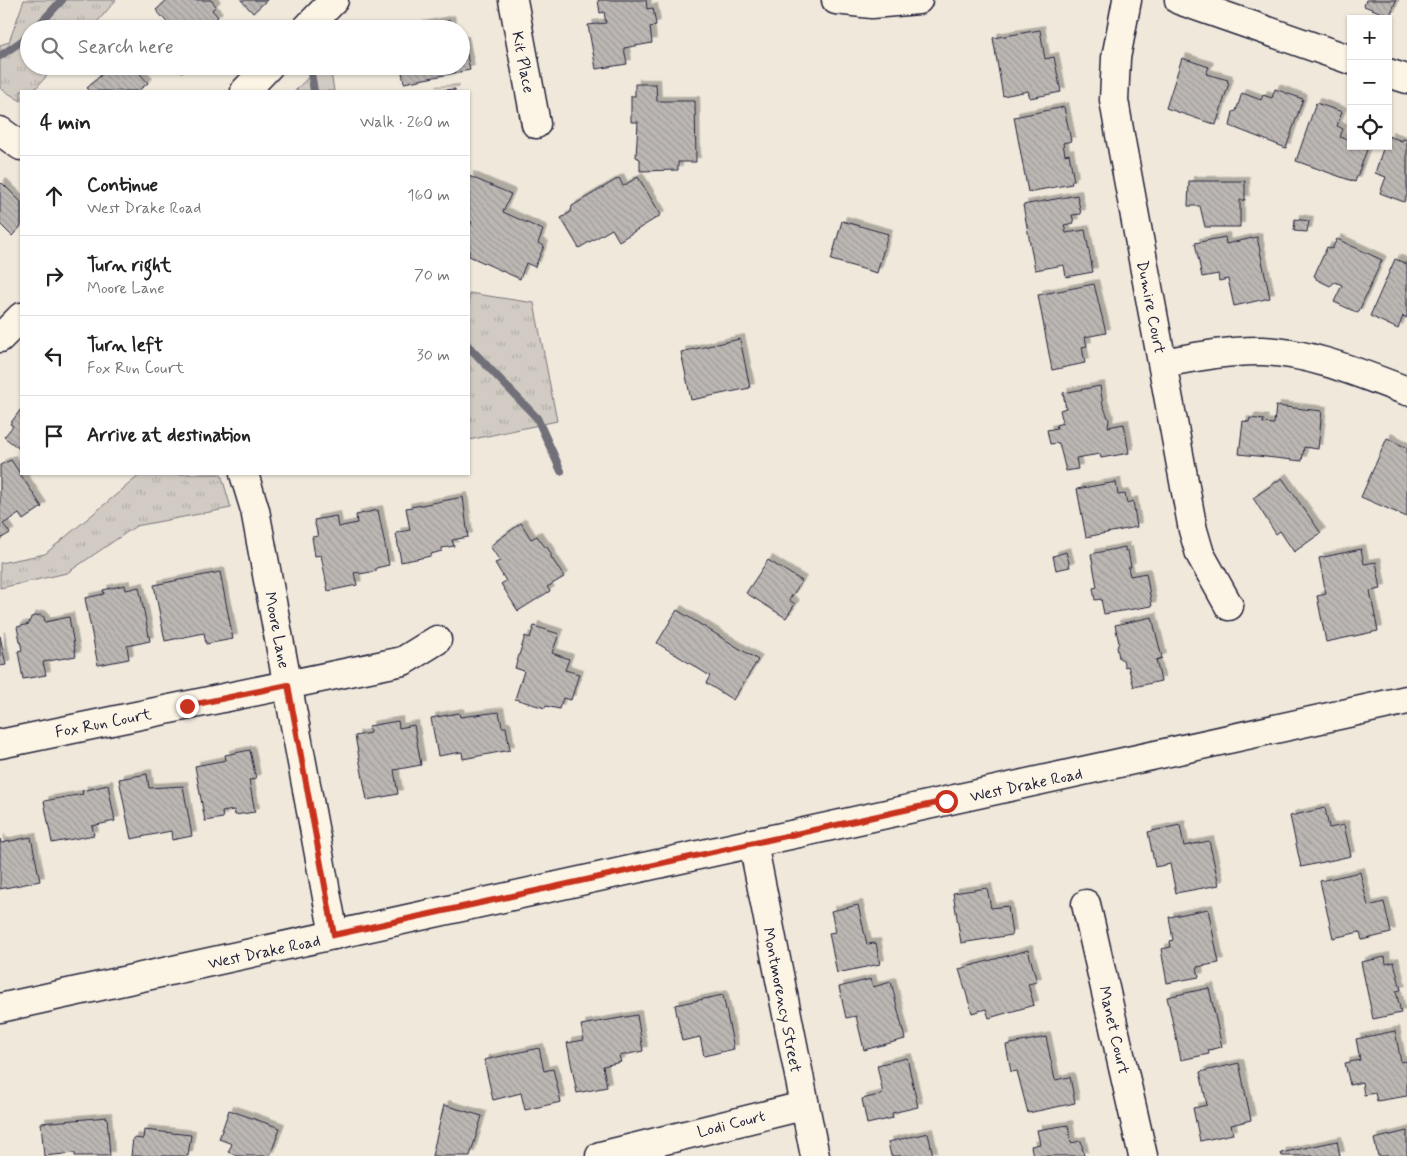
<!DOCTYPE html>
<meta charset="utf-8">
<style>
:root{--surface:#fff;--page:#f6f6f6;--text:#222;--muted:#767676;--line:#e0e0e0}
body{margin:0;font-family:Mynerve,sans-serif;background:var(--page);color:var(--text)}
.controls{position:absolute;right:15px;top:15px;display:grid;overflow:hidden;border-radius:0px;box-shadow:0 1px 4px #0004}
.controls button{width:45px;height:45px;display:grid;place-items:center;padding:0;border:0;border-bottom:1px solid var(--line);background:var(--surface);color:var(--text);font:25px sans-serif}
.stop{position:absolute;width:15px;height:15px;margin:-11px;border:4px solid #c8321e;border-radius:50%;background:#fff}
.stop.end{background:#c8321e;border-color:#fff;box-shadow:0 1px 5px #0008}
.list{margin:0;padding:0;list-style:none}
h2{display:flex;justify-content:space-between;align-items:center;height:65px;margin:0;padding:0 20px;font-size:21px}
h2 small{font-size:16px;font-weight:400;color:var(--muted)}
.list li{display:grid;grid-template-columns:32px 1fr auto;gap:15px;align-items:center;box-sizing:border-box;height:80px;padding:0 20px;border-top:1px solid var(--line)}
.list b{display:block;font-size:19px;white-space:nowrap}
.list p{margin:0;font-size:16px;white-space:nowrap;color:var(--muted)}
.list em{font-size:16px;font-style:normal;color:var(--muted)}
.icon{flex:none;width:28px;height:28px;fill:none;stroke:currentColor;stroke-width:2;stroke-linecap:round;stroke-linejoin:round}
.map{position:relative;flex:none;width:1407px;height:1156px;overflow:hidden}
.search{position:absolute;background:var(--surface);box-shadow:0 1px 4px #0004;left:20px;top:20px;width:450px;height:55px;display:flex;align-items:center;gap:12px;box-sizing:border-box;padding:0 18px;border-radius:28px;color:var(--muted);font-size:19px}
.panel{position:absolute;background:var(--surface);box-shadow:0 1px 4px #0004;left:20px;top:90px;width:450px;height:385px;border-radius:0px}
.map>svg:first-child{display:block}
.grass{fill:url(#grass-tufts);stroke:#7a767f}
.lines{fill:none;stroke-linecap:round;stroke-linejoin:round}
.stream{stroke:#716f79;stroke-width:8}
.building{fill:url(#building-back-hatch);stroke:#22223b;filter:url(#shadow)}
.street-casing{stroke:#22223b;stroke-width:31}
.primary-casing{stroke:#22223b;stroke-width:31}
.street{stroke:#fcf5e5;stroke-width:28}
.primary{stroke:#fcf5e5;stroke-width:28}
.route{stroke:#c8321e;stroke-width:6}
.labels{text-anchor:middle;stroke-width:4;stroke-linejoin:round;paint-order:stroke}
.street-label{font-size:16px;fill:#22223b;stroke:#fcf5e5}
</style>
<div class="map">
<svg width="1407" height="1156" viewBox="0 0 1407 1156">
<defs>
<pattern id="grass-tufts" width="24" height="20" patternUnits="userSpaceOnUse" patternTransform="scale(1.25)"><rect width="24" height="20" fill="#d1cbc3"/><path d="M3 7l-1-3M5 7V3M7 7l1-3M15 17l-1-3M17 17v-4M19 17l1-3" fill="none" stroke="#b3aea8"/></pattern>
<pattern id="building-back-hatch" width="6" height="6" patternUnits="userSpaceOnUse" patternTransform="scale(1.25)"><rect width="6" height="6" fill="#bcb7b3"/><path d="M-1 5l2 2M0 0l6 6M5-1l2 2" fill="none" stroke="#a19d9b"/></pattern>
<filter id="shadow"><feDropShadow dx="4.5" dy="-4.5" stdDeviation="0" flood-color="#0004"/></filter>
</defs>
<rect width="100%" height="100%" fill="#efe8db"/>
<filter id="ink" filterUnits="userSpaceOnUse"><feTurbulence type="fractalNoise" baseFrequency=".02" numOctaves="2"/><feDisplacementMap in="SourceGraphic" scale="10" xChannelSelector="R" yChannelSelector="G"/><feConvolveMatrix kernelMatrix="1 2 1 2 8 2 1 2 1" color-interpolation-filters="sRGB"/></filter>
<g filter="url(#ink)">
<path class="grass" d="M24 0H116L91 29H29V66H56L33 91H21V101L0 88V45L9 42Z
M319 66H330L334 91H295Z
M469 293 534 303 557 421 469 440Z
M141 474H221L231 508 136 526 67 573 0 588V563L45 554Z"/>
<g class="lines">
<path class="stream" d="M35 29 62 0
M0 56 29 36
M311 73 314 91
M469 347 537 418 561 471"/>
</g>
<path class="building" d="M167 0H211L216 6 212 10 218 17 212 22 217 29H173L156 10Z
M241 0H267L253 13Z
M598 0H646L647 9 653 8 656 25 650 27 652 43 624 48 627 64 596 69 588 25 606 23 604 12 600 13Z
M1366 0H1396L1390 16 1364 6Z
M450 20 452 29H404Z
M1040 30 1045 59 1054 57 1061 92 1030 98 1028 91 1003 96 993 38Z
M461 41H464L470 70 404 83 401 67 392 69V66H461Z
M1182 58 1209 67 1206 74 1228 80 1227 82 1229 83 1216 125 1166 108Z
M111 66 120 72 127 66H133L148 83 138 91H90L87 88Z
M176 66H188L182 72Z
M635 84H656L657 101H695L696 162H678V170L640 171V159L636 157 638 122H631V96H635Z
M455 89V91H431Z
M1275 89 1303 99 1286 148 1230 126 1233 112 1236 111 1242 93 1261 100 1263 95 1272 98Z
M1316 103 1342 112 1337 126 1343 129 1340 137 1351 141V146L1368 147 1355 182 1296 161Z
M1064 107 1071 141 1063 143 1065 155 1069 154 1074 181H1071L1072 184 1028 192 1014 117Z
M1388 136 1402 141 1403 139 1407 140V195L1404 202 1380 193 1386 177 1375 173 1384 146H1388Z
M469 176 511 194 503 212 543 230 538 243 544 246 535 267 526 263 520 279 469 256V229L472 222 469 221Z
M638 177 661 215 619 241 612 229 579 248 561 218 571 212 572 206 619 178 623 186Z
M1189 181H1245V200H1240V227H1205L1200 206H1188Z
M2 183 21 202V226L12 236 0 224V185Z
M1077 195 1081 214 1072 215 1074 223 1064 225 1066 233 1085 230 1093 272 1066 277 1064 265 1035 270 1023 205Z
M1295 219 1309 221 1307 232 1294 231Z
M842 221 888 234 877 273 831 260Z
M1225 237 1226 244 1257 237 1270 298 1234 306 1228 279 1219 281 1218 274 1202 277 1195 243Z
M1337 239 1382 260 1358 313 1334 302 1342 285 1335 282 1330 286 1316 279V277L1314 276 1327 247 1332 249Z
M1395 259 1407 264V318L1403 316 1398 329 1370 316Z
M1094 284 1106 333 1085 337 1087 346 1082 347 1085 363 1052 370 1038 295Z
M740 339 750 388 691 400 681 352Z
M1100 386 1103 405 1109 420 1108 427 1124 424 1129 453 1101 458 1100 454 1076 458 1078 469 1066 471 1059 443 1050 444 1047 430 1057 428 1056 425 1063 423 1060 410 1066 408 1063 393Z
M1276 406 1322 411 1318 449 1304 447 1302 461 1239 454 1243 421 1249 422 1250 418 1264 420 1263 423 1274 424Z
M21 409V450L4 437 13 426 10 424Z
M1387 438 1407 448V517L1361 497Z
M11 460 42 507 23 520 19 514 3 524 10 533 0 539V465Z
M1282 478 1321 533 1294 552 1280 531 1276 534 1253 498Z
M1116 482 1118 495 1125 494 1127 503 1133 501 1137 527 1086 537 1077 489Z
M463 497 468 537 452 540 454 546 442 548V551L431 554V556L401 562 396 533 410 530 406 508Z
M378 510 389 565 376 568V571L360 574 359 572 354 573 357 585 328 591 321 555 315 556 312 537 318 536 314 520 336 516 338 527 357 523 356 515Z
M521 523 531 539 537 536 545 547H547L551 554V557L564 577 547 587 550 591 518 611 501 584 506 581 495 563 500 561 490 546Z
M1125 547V551H1128L1131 567H1128L1130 576 1146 573 1152 606 1104 614 1101 599 1095 600 1093 588 1097 587 1091 554Z
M1361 549 1364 564 1376 562 1381 589 1370 591 1378 631 1326 642 1317 596 1326 594 1319 558Z
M1066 552 1070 567 1056 570 1053 556Z
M768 560 802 581 789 600 795 604 786 618 746 593Z
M220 572 233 639 206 644 204 633 165 641 154 585Z
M125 585 126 590 139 587 150 641 127 646 129 659 98 665 85 598 104 594 103 590Z
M677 610 758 660 733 700 706 683 710 676 657 643Z
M40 615 44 617 45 622 69 617 76 656 43 662 46 675 23 679 18 651 22 650 17 627 29 624 31 617Z
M1152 617 1162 658 1156 660 1161 681 1134 687 1128 666 1125 667 1123 660 1119 658 1117 647 1119 643 1115 625Z
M534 626 559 634 552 653 569 659 565 670 579 674 571 700 563 698 559 709 546 706 545 708 515 699 524 671 515 668 525 636 530 638Z
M0 636 6 665 0 666Z
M499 712 502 727H506L510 750 463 759 462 752 438 756 431 718 459 713 460 717Z
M398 721 399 728 414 725 421 765 394 770 398 794 367 800 355 736 370 733 369 726Z
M250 750 256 779 249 780 255 812 235 815 234 810 222 812 223 818 205 821 195 766 226 760 225 755Z
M147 774 149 788 183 786 192 836 172 840 171 831 131 839 119 779Z
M108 785 115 821 92 826 94 835 52 843 44 801 83 794 82 791Z
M1325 808 1329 828 1344 825 1351 856 1301 867 1290 816Z
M1180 825 1184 846 1209 841 1219 885 1176 893 1170 864 1155 867 1148 832Z
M31 837 40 881 0 889V839L1 843Z
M1360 872 1368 906 1384 902 1391 933 1362 940 1360 932 1333 938 1320 881Z
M987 888 991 908 1008 906 1012 935 961 943 953 893Z
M858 905 867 944 876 943 880 964 837 973 829 933 836 932 831 911Z
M1208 909 1219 963 1197 967 1199 977 1167 983 1161 949 1171 947 1170 941 1173 940 1169 917Z
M1028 950 1037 982 1028 984 1034 1005 989 1018 986 1009 972 1013 959 969Z
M1385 957 1386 964 1394 962 1401 990 1396 991 1401 1013 1373 1019 1361 962Z
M871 979 873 987 891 982 905 1039 864 1050 856 1016 846 1018 839 987Z
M1209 988 1222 1047 1208 1050 1209 1054 1181 1060 1167 997Z
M723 995 734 1049 704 1056 700 1037 682 1041 675 1005Z
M637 1015 643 1051 619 1056 621 1062 603 1066 607 1087 577 1093 567 1043 584 1040 581 1025Z
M1395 1031 1401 1062 1407 1061V1096L1377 1101 1375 1093 1364 1095 1362 1082 1350 1085 1345 1063 1360 1060 1356 1039Z
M1046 1037 1055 1080 1070 1077 1075 1103 1028 1113 1017 1071 1011 1072 1006 1045Z
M539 1048 544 1071 553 1069 561 1102 525 1110 521 1093 493 1100 484 1060Z
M907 1058 918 1107 892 1113 893 1118 867 1124 862 1099 883 1094 877 1065Z
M1239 1063 1251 1120 1231 1125 1233 1134 1200 1141 1193 1108 1207 1105 1200 1072Z
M444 1105 482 1116 470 1156H432Z
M229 1110 280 1128 270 1156H237L228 1152 232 1144 219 1139Z
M107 1117 110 1156H75V1153L44 1156 41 1123Z
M1068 1125 1071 1143 1081 1141 1084 1156H1033L1031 1146 1040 1144 1037 1130Z
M144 1130 191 1135 188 1156H131L133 1138 143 1139Z
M1407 1131V1156H1378L1374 1139Z
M928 1133 933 1156H891L888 1142Z
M1337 1141 1340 1156H1282L1281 1153Z"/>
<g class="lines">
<g class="street-casing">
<path id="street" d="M513 0 536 124
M836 0 872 4 918 0
M1127 0 1116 58 1114 100 1121 141 1193 530 1200 554 1229 606
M1179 0 1351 60
M306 29 334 0
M1388 73 1407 79
M245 91 269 66
M0 131 21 146
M0 338 21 317
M1163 363C1196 357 1229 350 1263 351 1313 353 1361 374 1407 391
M244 474 255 510 334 935
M0 744 403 661 437 640
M753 843 815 1156
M1086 904 1143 1156
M600 1156 803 1106"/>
</g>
<g class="primary-casing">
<path id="primary" d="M0 1008 1407 700"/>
</g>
<use href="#street" class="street"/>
<use href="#primary" class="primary"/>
</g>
</g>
<g class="lines" filter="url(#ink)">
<path class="route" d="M187 706 288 685 334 935 946 801"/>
</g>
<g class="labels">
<g class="street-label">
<text transform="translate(524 62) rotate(79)" y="6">Kit Place</text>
<text transform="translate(1152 307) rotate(79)" y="6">Dumire Court</text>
<text transform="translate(278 630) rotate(79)" y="6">Moore Lane</text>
<text transform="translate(103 722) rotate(-11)" y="6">Fox Run Court</text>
<text transform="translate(1026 784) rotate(-12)" y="6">West Drake Road</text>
<text transform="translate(264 951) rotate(-12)" y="6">West Drake Road</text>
<text transform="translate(783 1000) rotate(79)" y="6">Montmorency Street</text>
<text transform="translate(1115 1030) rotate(77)" y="6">Manet Court</text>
<text transform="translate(731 1123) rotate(-14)" y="6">Lodi Court</text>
</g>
</g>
</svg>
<div class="controls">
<button>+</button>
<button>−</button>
<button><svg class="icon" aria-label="locate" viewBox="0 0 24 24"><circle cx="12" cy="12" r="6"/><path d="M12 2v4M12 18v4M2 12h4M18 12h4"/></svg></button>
</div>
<div class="stop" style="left:946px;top:801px"></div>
<div class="stop end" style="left:187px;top:706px"></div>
<div class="search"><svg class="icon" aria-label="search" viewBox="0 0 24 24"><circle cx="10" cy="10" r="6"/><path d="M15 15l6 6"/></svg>Search here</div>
<section class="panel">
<h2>4 min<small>Walk · 260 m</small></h2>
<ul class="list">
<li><svg class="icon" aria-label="ahead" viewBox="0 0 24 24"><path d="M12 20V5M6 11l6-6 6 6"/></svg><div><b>Continue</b><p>West Drake Road</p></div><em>160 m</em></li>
<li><svg class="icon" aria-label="right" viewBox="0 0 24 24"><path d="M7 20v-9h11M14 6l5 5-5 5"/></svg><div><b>Turn right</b><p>Moore Lane</p></div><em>70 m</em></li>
<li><svg class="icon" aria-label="left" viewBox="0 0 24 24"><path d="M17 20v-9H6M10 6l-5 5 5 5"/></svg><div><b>Turn left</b><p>Fox Run Court</p></div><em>30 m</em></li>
<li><svg class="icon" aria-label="arrive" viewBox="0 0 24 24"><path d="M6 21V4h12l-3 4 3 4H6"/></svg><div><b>Arrive at destination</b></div></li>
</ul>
</section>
</div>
